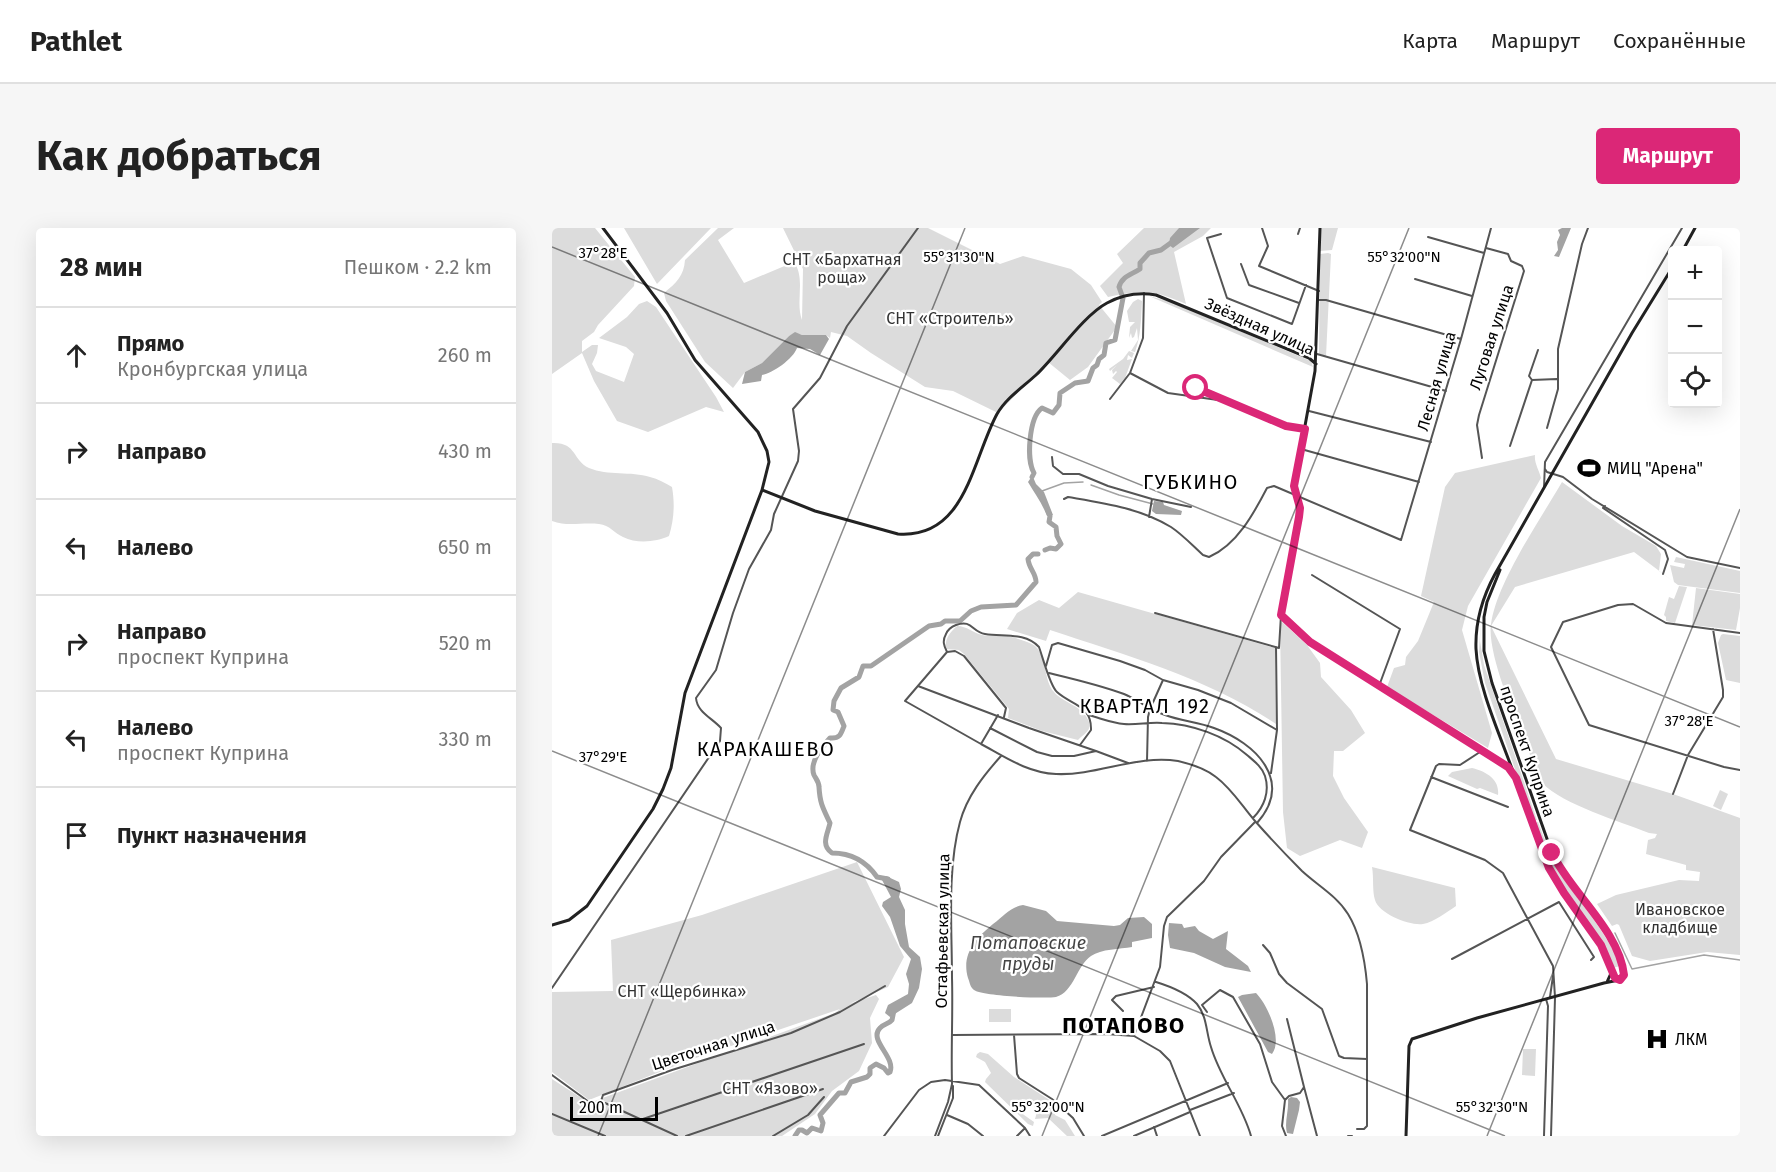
<!DOCTYPE html>
<html lang="ru">
<meta charset="utf-8">
<style>
:root{--surface:#fff;--page:#f6f6f6;--text:#222;--muted:#767676;--line:#e0e0e0;--accent:#db2777}
body{margin:0;font-family:"Fira Sans",sans-serif;background:var(--page);color:var(--text)}
.controls{position:absolute;right:18px;top:18px;display:grid;overflow:hidden;border-radius:6px;box-shadow:0 6px 24px #0002}
.controls button{width:54px;height:54px;display:grid;place-items:center;padding:0;border:0;border-bottom:2px solid var(--line);background:var(--surface);color:var(--text);font:30px sans-serif}
.scale{position:absolute;left:18px;bottom:15px;width:88px;box-sizing:border-box;padding-left:6px;border:3px solid #000;border-top:0;font-size:16px;line-height:21px;white-space:nowrap;color:#000;-webkit-text-stroke:4px #fff;paint-order:stroke}
.stop{position:absolute;width:18px;height:18px;margin:-14px;border:4px solid #db2777;border-radius:50%;background:#fff}
.stop.end{background:#db2777;border-color:#fff;box-shadow:0 2px 6px #0008}
.list{margin:0;padding:0;list-style:none}
h2{display:flex;justify-content:space-between;align-items:center;height:78px;margin:0;padding:0 24px;font-size:26px}
h2 small{font-size:20px;font-weight:400;color:var(--muted)}
.list li{display:grid;grid-template-columns:39px 1fr auto;gap:18px;align-items:center;box-sizing:border-box;height:96px;padding:0 24px;border-top:2px solid var(--line)}
.list b{display:block;font-size:22px;white-space:nowrap}
.list p{margin:0;font-size:20px;white-space:nowrap;color:var(--muted)}
.list em{font-size:20px;font-style:normal;color:var(--muted)}
.icon{flex:none;width:33px;height:33px;fill:none;stroke:currentColor;stroke-width:2;stroke-linecap:round;stroke-linejoin:round}
.map{position:relative;flex:none;width:1188px;height:908px;overflow:hidden;border-radius:6px}
header{display:flex;align-items:center;gap:36px;box-sizing:border-box;height:84px;padding:0 30px;background:var(--surface);border-bottom:2px solid var(--line)}
header strong{font-size:28px}
nav{display:flex;gap:33px;margin-inline-start:auto;font-size:21px}
.intro{display:flex;align-items:center;justify-content:space-between;box-sizing:border-box;height:144px;padding:0 36px}
h1{margin:0;font-size:42px}
.button{padding:15px 27px;border-radius:6px;background:var(--accent);color:#fff;font-size:21px;font-weight:700}
main{display:flex;gap:36px;padding:0 36px}
aside{flex:1;background:var(--surface);border-radius:6px;box-shadow:0 6px 24px #0002}
.map>svg:first-child{display:block}
.green{fill:#dcdcdc}
.water{fill:#a3a3a3}
.lines{fill:none;stroke-linecap:round;stroke-linejoin:round}
.stream{stroke:#a3a3a3;stroke-width:1.5}
.river{stroke:#a3a3a3;stroke-width:5}
.street{stroke:#555;stroke-width:2}
.secondary{stroke:#222;stroke-width:3}
.route{stroke:#db2777;stroke-width:8}
.ticks{fill:none;stroke:#000;stroke-width:1.5;stroke-opacity:0.45}
.labels{text-anchor:middle;stroke-width:4.5;stroke-linejoin:round;paint-order:stroke}
.park-label{font-size:16px;fill:#333;stroke:#fff}
.street-label{font-size:16px;fill:#000;stroke:#fff}
.poi-label{font-size:16px;fill:#000;stroke:#fff;text-anchor:start}
.water-label{font-size:18px;font-style:italic;fill:#444;stroke:#fff}
.quarter-label{font-size:20px;letter-spacing:1.5px;fill:#000;stroke:#fff}
.district-label{font-size:22px;font-weight:bold;letter-spacing:1.5px;fill:#000;stroke:#fff}
.ticks-label{font-size:15px;text-anchor:middle;fill:#000;stroke:#fff;stroke-width:4.5;stroke-linejoin:round;paint-order:stroke}
</style>
<header>
<strong>Pathlet</strong>
<nav><a>Карта</a><a>Маршрут</a><a>Сохранённые</a></nav>
</header>
<div class="intro"><h1>Как добраться</h1><a class="button">Маршрут</a></div>
<main>
<aside>
<h2>28 мин<small>Пешком · 2.2 km</small></h2>
<ul class="list">
<li><svg class="icon" aria-label="ahead" viewBox="0 0 24 24"><path d="M12 20V5M6 11l6-6 6 6"/></svg><div><b>Прямо</b><p>Кронбургская улица</p></div><em>260 m</em></li>
<li><svg class="icon" aria-label="right" viewBox="0 0 24 24"><path d="M7 20v-9h11M14 6l5 5-5 5"/></svg><div><b>Направо</b></div><em>430 m</em></li>
<li><svg class="icon" aria-label="left" viewBox="0 0 24 24"><path d="M17 20v-9H6M10 6l-5 5 5 5"/></svg><div><b>Налево</b></div><em>650 m</em></li>
<li><svg class="icon" aria-label="right" viewBox="0 0 24 24"><path d="M7 20v-9h11M14 6l5 5-5 5"/></svg><div><b>Направо</b><p>проспект Куприна</p></div><em>520 m</em></li>
<li><svg class="icon" aria-label="left" viewBox="0 0 24 24"><path d="M17 20v-9H6M10 6l-5 5 5 5"/></svg><div><b>Налево</b><p>проспект Куприна</p></div><em>330 m</em></li>
<li><svg class="icon" aria-label="arrive" viewBox="0 0 24 24"><path d="M6 21V4h12l-3 4 3 4H6"/></svg><div><b>Пункт назначения</b></div></li>
</ul>
</aside>
<div class="map">
<svg width="1188" height="908" viewBox="0 0 1188 908">
<rect width="100%" height="100%" fill="#fff"/>
<path class="green" d="M0 0H43L83 49 82 58 46 97 42 104 30 113V124L40 117H46L45 125 40 136 44 143 72 154 82 126 74 119 47 110 75 89 87 76 95 73 104 79 164 169 172 184 154 179 96 204 65 193 42 153 30 125 0 146Z
M72 0H159L105 56Z
M166 0H182L166 12 192 55 242 34C254 51 243 74 250 92L251 41 231 0H376L448 36 471 28 519 41 539 57 550 74 547 77 565 99 536 139 518 152 496 134 446 185 401 163 373 159 319 125 295 108 279 104 278 110 274 107H250L243 105 237 108 210 135 193 144 181 160 153 134 114 73 112 65C124 55 132 48 133 32Z
M592 0H659L651 8 622 24 634 76C598 61 594 62 556 69L548 58 571 35 565 26Z
M769 0H786L780 22 768 23Z
M776 25 779 26 774 128 767 126 768 26Z
M597 68 619 74 754 131 759 133 761 139Z
M586 71 590 73C589 91 589 108 583 124L579 123 586 112 585 100 582 109 580 110 579 105 577 110 578 99 583 94H577L575 83 581 74Z
M577 123 582 125 580 130 576 127 575 132 580 131 573 150 568 156 560 150 565 144 564 143 561 146 560 142 565 137 558 143 557 141 571 131Z
M0 215C25 214 20 232 37 240 56 248 79 243 98 249 106 251 113 255 120 259 123 276 122 292 117 308 104 314 85 316 71 309 62 305 58 297 47 296 30 294 16 299 0 293Z
M983 227C982 235 987 242 989 250L916 378 910 402 940 505 936 520 835 459 842 440 853 437 854 429 866 413 882 374 869 368 893 259 903 245Z
M1010 254 1070 298 1104 318 1109 326 1107 343 1122 354 1118 337 1132 340 1133 336 1122 334 1124 329 1188 343V365L1126 357 1082 324 963 359 939 398 1004 531 1121 566 1188 590V727L1155 724 1098 733 1080 728 1067 697 1065 696 1060 698 1045 676 1064 667 1127 652 1147 653 1148 644 1134 642V637L1094 626 1096 612 1103 610 1105 606 1097 605C1067 593 1012 577 990 555 980 546 979 523 972 509 960 485 935 422 939 396 945 354 988 292 1010 254Z
M1127 358 1135 359 1123 395 1114 393V389L1112 387 1117 369 1122 371Z
M1144 360 1188 366V380L1184 402 1140 397Z
M526 364 723 420 724 496C658 451 573 427 498 402L494 413 455 401 465 385 487 372 507 380Z
M929 389 928 413 932 437 985 592 981 593 933 455 927 424Z
M730 394 755 417 768 435 769 449 799 482 813 505 791 523H782L781 548 792 570 816 604 810 620 788 612 748 628 735 620 731 584 728 397Z
M405 398C415 398 421 405 430 407 437 409 442 407 448 407 455 407 479 414 483 418 496 430 491 452 502 464 512 476 531 477 537 494 540 503 531 506 526 512L490 503 456 490 457 481 412 426 407 422 394 421C392 412 398 404 405 398Z
M1171 406 1188 408V455L1174 452 1166 415 1169 407Z
M920 540C932 543 948 550 946 567L928 560 925 561 896 548 900 544Z
M1168 562 1176 566 1169 582 1161 578Z
M986 594C993 612 999 630 1009 646 1029 678 1054 702 1068 738L1061 740 1050 716 1005 651 981 596Z
M305 634 352 729 336 759 297 776 324 767 327 771 318 790 320 815 307 843 280 863 263 886 230 908H0V851L37 875 283 785 288 781 135 833 37 872 0 844V764L61 763 59 712 150 687Z
M820 639 903 660 904 678C895 684 882 694 871 696 858 698 827 686 823 672 820 662 822 650 820 639Z
M437 781H459V794H437Z
M971 821H984L983 848 970 847Z
M428 824 436 826 462 849 499 873 497 878 502 881 503 887 513 892 523 908H515L496 890 483 891C487 881 480 872 470 871L465 878V882L482 894 481 898 476 896 433 854 434 851 439 845 433 834 424 829 425 826Z"/>
<path class="water" d="M627 0H648L621 20 617 17 618 10Z
M1010 0H1019L1007 29 1002 28 1006 22 1005 14 1008 7 1006 2Z
M243 104 250 107H274L277 111 268 127 258 121 245 120C241 131 221 145 210 147L209 153 190 156 193 144 210 135 237 108Z
M482 245 481 249 484 256 492 264 501 287 495 288C490 275 483 266 476 254Z
M602 273 611 274 612 277 630 283 629 287 604 286 600 283Z
M334 648 347 654 349 661 347 669 353 682V696L357 719 368 729 370 741 367 760 360 775 338 789 333 785 336 777 356 766 357 756 354 746 359 731 348 718 338 689 330 678 331 674 339 669 330 652Z
M471 677 494 683 505 693 562 698 568 697 576 690 592 689 600 696V710L580 714V719C568 721 549 721 539 728 525 737 522 764 504 769 493 771 430 768 422 762 418 759 418 755 416 750 409 726 424 710 441 696 452 688 458 679 471 677Z
M617 695 630 696 632 700 643 698 647 703 661 711 676 703 674 721 696 738 699 744 673 739 642 725 618 720 616 707Z
M704 765C716 777 731 812 720 826L716 824 686 769 690 767Z
M739 869 745 870 748 874 747 882 741 906 735 905C732 895 737 883 736 871Z"/>
<g class="lines">
<path class="stream" d="M539 257 567 267 601 276
M490 263 512 255 531 254
M1063 705 1080 741 1152 727 1188 732"/>
<path class="river" d="M480 249 482 245C474 232 477 189 490 180L501 185 507 177 508 165 523 155 536 153 541 140 545 137 547 131 552 127 554 115 563 112 571 70 567 59C570 48 579 47 588 41V35L597 25 609 22 620 14
M493 322 498 320 504 321 509 316 505 308 504 299 497 294 498 288 496 283
M336 651 325 649C314 633 300 625 280 625 268 617 276 605 278 595 271 580 268 576 267 559 267 554 264 551 262 547 257 534 270 519 278 510 288 511 289 506 292 498L286 484 281 482 282 473 289 460 307 449 311 438H319L377 398 389 396 393 393H408L419 383 429 379 464 377 484 354C484 345 477 341 476 331L481 326H486
M243 908 247 902H250L255 905 260 900 269 903 271 895 268 887 287 865H293L299 854 315 849 318 846V840L324 836 332 840 336 845 338 844C344 829 316 812 328 800 331 796 337 796 340 792L342 782"/>
<path class="street" d="M710 0 716 18 707 38 767 63
M669 6 655 10 675 70 740 96 754 57
M746 6 748 0
M876 9 932 25
M689 36 697 57 747 75
M863 51 920 68
M592 65 591 110 578 145 616 165 673 173
M767 72H774L909 111
M765 126 894 163
M980 152 977 148 986 122
M644 160 669 171
M558 171 578 145
M674 173 734 198 753 201
M757 183 879 214
M995 200 1006 161V121L1030 16 1036 0
M958 218 980 152 1005 151
M749 221 867 254
M500 229 501 238 511 246H527L556 258 600 271 639 279
M930 230 925 197 927 187 972 43 970 38 959 33 956 26 934 20
M993 241 995 244 1011 249 1040 271 1135 329 1188 340
M992 260 993 234 1130 0
M512 271 516 269C551 275 588 280 619 299 631 307 641 318 651 327L657 329C685 317 702 285 715 260L722 258 849 312 909 111 939 0
M1053 278 1051 280 1113 322 1116 331 1111 346
M597 289 600 271
M760 347 848 401 827 458
M603 385 727 420 729 387
M1188 405 1114 395 1081 376 1066 377 1011 394 999 419 1037 497 1172 539 1188 542
M395 424C392 418 390 413 394 406 396 401 399 399 404 397 420 391 420 404 433 406 452 409 473 404 487 419 491 430 498 458 505 464 519 477 540 477 539 502L528 517
M494 438 500 417 506 415 568 433 593 442 611 452 646 462 679 475 725 502
M497 445C522 451 548 457 572 466 586 472 598 482 613 487 629 493 646 494 662 500 704 515 742 553 705 595
M366 458 477 500 544 523
M446 487 429 516 353 473 395 424 403 423 412 428 454 480 452 489
M536 487C548 490 560 495 572 496 585 497 597 494 610 495 640 496 672 507 695 527 702 533 710 539 713 548 718 564 712 579 701 590
M438 500 485 524 500 528H522L544 523 576 535
M429 516C453 529 476 545 504 546 545 548 586 526 626 533 639 536 654 541 664 549 680 561 690 578 703 593 718 610 734 627 750 643 765 657 785 668 796 686 809 707 813 733 815 756V898L812 901H805
M931 522 908 537 887 536 884 538 858 602 933 632 951 645 1001 738 1003 769
M595 533 596 489 598 481 611 452
M719 545 725 502 724 419
M879 549 956 579
M1121 566 1136 527 1171 469V462L1161 401
M711 717 718 725 727 746 735 755 770 781 787 828 792 830 815 831
M900 731 1007 674 1042 729 1039 732
M1060 743 1063 750 1067 752
M604 754C617 758 635 765 645 776 655 788 654 804 659 819 668 850 690 876 699 908
M0 760 168 513 169 500C160 490 145 484 144 470L164 442 181 385 197 341 219 302 222 286 246 233 247 223 241 181 268 150 295 98 366 0
M998 769 1001 748
M571 783 560 772 564 768 602 759
M655 784 650 777 668 762 681 769 708 816 720 854 733 872
M401 807 554 806 582 808 608 823 618 833 648 908
M462 807 465 846 467 850 500 871 521 890 532 908
M582 808 608 739 612 698 615 689 652 653 669 629 703 594
M0 847 37 874 53 875 125 908
M752 859 765 908
M49 873 51 867 120 842 239 805 288 784 333 758
M638 882 682 865
M0 886 53 908
M395 887 416 896 431 908
M88 892 312 816
M602 899 605 908
M134 908 271 861
M221 908 256 887 272 869
M332 908 367 862 379 854 393 852 427 857 473 900 478 908
M383 908 396 874 400 856C399 820 401 785 400 750 400 700 395 641 408 594 415 568 432 547 449 528
M386 908 401 870V858
M465 908 473 900
M550 908 676 855
M582 908 638 884
M734 908 730 898 733 872 737 868 748 865 752 859 735 791
M796 908H800
M992 908 996 778 994 771
M999 908 1003 770"/>
<path class="secondary" d="M768 0 763 143 742 258 748 280 747 289 729 387 758 414 946 532 960 544
M1131 22 1143 0
M210 262 263 283 346 306C414 311 420 232 445 186 454 170 471 159 484 147 504 128 532 87 555 75 570 67 587 64 604 67L757 130 764 136
M0 697 17 692 35 678 101 581 111 561 119 540 133 465 210 262 217 234 215 223 206 204 143 132 115 85 51 0
M1055 754 1060 743C1047 707 1021 682 1002 650 985 620 976 584 964 552 951 513 926 462 924 421 923 394 930 370 943 346L1080 105 1120 40
M854 908 857 818 860 811 925 790 1052 755 1067 752 1072 747C1068 703 1019 665 1000 625L940 455 932 423V389L935 374 948 342"/>
</g>
<g class="lines">
<path class="route" d="M644 160 734 198 753 201 742 258 748 280 747 289 729 387 758 414 956 539 964 550 997 640 1012 665 1049 717 1063 750 1068 752 1072 747C1067 702 1019 665 1000 625"/>
</g>
<path class="ticks" d="M0 19 1188 499M0 523 953 908M46 908 413 0M490 908 857 0M935 908 1188 281"/>
<defs>
<g id="stadium-bare" transform="scale(1.8)"><path d="M0-5a6.5 5 0 1 0 0 10a6.5 5 0 1 0 0-10ZM-3.5-1.8h7v3.6h-7Z" fill="#000" stroke="#fff" stroke-width="2.5" paint-order="stroke"/></g>
<g id="hospital-bare" transform="scale(1.8)"><path d="M-5-5h3v3.5h4V-5h3V5h-3V1.5h-4V5h-3Z" fill="#000" stroke="#fff" stroke-width="2.5" paint-order="stroke"/></g>
</defs>
<g fill-rule="evenodd">
<use href="#stadium-bare" x="1037" y="240"/>
<use href="#hospital-bare" x="1105" y="811"/>
</g>
<g class="labels">
<g class="park-label">
<text x="290" y="37">СНТ «Бархатная<tspan x="290" dy="18">роща»</tspan></text>
<text x="398" y="96">СНТ «Строитель»</text>
<text x="1128" y="687">Ивановское<tspan x="1128" dy="18">кладбище</tspan></text>
<text x="130" y="769">СНТ «Щербинка»</text>
<text x="218" y="866">СНТ «Язово»</text>
</g>
<g class="street-label">
<text transform="translate(708 98) rotate(24)" y="6">Звёздная улица</text>
<text transform="translate(939 109) rotate(-72)" y="6">Луговая улица</text>
<text transform="translate(884 153) rotate(-74)" y="6">Лесная улица</text>
<text transform="translate(976 523) rotate(71)" y="6">проспект Куприна</text>
<text transform="translate(390 703) rotate(-89)" y="6">Остафьевская улица</text>
<text transform="translate(161 817) rotate(-18)" y="6">Цветочная улица</text>
</g>
<g class="poi-label">
<text x="1055" y="246">МИЦ "Арена"</text>
<text x="1123" y="817">ЛКМ</text>
</g>
<g class="water-label">
<text x="476" y="721">Потаповские<tspan x="476" dy="21">пруды</tspan></text>
</g>
<g class="quarter-label">
<text x="639" y="261">ГУБКИНО</text>
<text x="593" y="485">КВАРТАЛ 192</text>
<text x="214" y="528">КАРАКАШЕВО</text>
</g>
<g class="district-label">
<text x="572" y="805">ПОТАПОВО</text>
</g>
</g>
<g class="ticks-label">
<text x="51" y="30">37°28'E</text>
<text x="407" y="34">55°31'30"N</text>
<text x="852" y="34">55°32'00"N</text>
<text x="1137" y="498">37°28'E</text>
<text x="51" y="534">37°29'E</text>
<text x="496" y="884">55°32'00"N</text>
<text x="940" y="884">55°32'30"N</text>
</g>
</svg>
<div class="controls">
<button>+</button>
<button>−</button>
<button><svg class="icon" aria-label="locate" viewBox="0 0 24 24"><circle cx="12" cy="12" r="6"/><path d="M12 2v4M12 18v4M2 12h4M18 12h4"/></svg></button>
</div>
<div class="scale">200 m</div>
<div class="stop" style="left:644px;top:160px"></div>
<div class="stop end" style="left:1000px;top:625px"></div>
</div>
</main>
